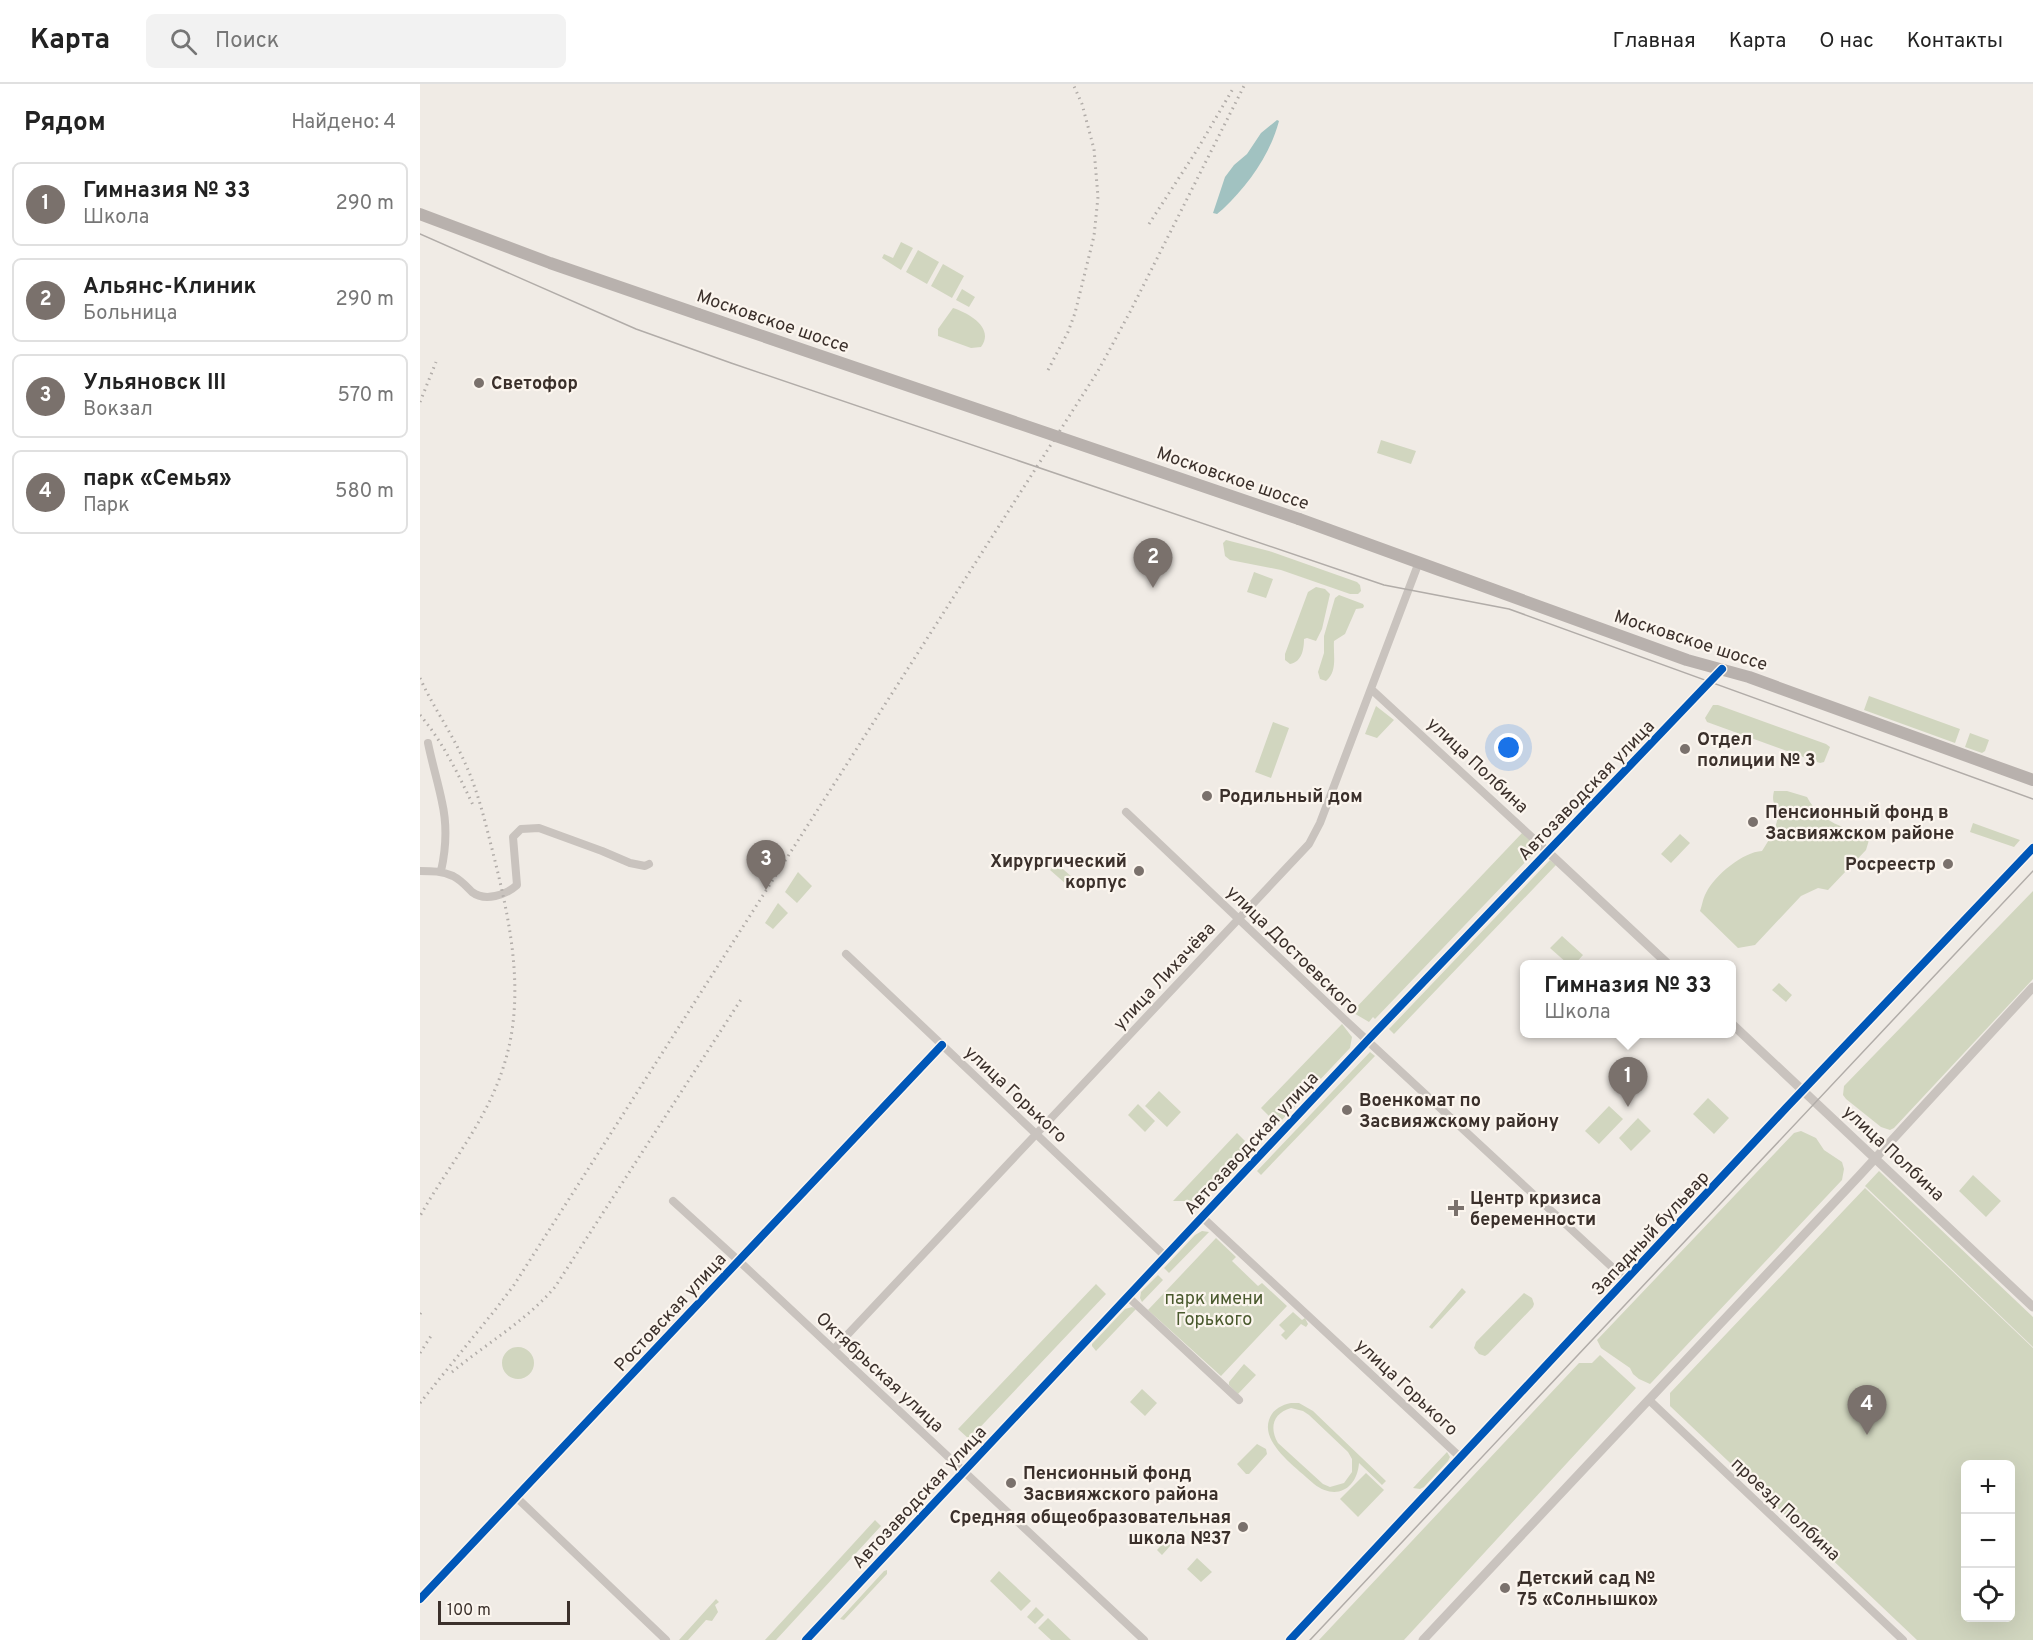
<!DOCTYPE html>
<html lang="ru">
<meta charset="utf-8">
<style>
:root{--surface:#fff;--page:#f2f2f2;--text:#222;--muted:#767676;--line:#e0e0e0;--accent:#7a716c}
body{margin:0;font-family:Overpass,sans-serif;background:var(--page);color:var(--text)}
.controls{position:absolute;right:18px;bottom:18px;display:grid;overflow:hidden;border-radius:9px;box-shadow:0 6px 24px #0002}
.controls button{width:54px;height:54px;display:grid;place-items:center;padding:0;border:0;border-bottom:2px solid var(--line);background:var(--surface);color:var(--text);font:30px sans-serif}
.scale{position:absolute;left:18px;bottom:15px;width:132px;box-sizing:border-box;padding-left:6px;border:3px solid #3b302b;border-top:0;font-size:16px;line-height:21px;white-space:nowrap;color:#3b302b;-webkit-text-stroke:4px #fbf5ee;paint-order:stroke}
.you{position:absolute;left:1089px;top:664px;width:21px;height:21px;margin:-15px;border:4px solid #fff;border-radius:50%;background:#1a73e8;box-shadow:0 0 0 9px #1a73e833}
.badge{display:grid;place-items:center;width:39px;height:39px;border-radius:50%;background:var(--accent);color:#fff;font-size:20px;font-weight:700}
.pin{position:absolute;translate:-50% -50px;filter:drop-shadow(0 2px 3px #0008)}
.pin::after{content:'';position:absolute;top:32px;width:21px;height:18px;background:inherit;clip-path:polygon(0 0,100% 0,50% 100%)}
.popup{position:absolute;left:1100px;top:876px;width:216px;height:78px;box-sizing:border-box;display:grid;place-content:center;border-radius:9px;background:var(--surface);filter:drop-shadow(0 2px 4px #0005);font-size:20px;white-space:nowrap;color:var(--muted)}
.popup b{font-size:22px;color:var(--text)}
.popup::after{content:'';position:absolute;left:50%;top:100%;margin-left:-12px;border:12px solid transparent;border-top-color:var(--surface)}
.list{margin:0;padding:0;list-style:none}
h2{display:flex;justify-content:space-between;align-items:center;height:78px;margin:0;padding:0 24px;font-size:26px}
h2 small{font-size:20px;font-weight:400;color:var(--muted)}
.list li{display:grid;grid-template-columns:39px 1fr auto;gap:18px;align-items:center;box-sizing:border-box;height:84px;margin:0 12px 12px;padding:0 12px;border:2px solid var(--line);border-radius:9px}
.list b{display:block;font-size:22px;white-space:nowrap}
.list p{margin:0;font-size:20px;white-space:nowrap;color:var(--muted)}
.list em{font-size:20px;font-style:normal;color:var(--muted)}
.icon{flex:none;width:33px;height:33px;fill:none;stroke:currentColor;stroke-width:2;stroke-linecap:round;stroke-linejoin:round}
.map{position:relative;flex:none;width:1613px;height:1556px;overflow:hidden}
header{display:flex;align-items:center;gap:36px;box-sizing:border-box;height:84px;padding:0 30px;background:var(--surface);border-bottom:2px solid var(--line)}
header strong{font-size:28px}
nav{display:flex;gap:33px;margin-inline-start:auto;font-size:21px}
.search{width:420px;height:54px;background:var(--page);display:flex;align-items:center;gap:15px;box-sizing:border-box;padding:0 21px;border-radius:9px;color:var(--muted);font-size:22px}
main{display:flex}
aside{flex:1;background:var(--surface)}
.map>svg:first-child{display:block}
.green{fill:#d1d6bf;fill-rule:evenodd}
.water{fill:#a1c2c1}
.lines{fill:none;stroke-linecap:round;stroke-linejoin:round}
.minor{stroke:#c9c3be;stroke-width:8}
.tertiary{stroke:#c9c3be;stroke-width:9}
.primary{stroke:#b8b1ad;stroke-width:12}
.tram{stroke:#b1aca8;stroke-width:1.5}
.rail{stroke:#b1aca8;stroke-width:3;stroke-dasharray:1.5 4.5;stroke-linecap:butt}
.primary-bridge{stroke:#b8b1ad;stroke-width:12}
.cycleway-casing{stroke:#fbf5ee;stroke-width:11}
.cycleway{stroke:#0057b8;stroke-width:8}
.poi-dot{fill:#7a716c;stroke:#fbf5ee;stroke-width:2}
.labels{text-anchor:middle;stroke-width:4.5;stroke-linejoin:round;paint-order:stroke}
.street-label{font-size:18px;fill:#3b302b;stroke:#fbf5ee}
.poi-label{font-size:18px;font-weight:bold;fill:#3b302b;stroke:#fbf5ee;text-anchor:start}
.park-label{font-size:18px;fill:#4a5a2e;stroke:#fbf5ee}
</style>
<header>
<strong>Карта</strong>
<div class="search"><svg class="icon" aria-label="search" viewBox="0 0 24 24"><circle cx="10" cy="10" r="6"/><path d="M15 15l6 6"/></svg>Поиск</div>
<nav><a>Главная</a><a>Карта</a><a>О нас</a><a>Контакты</a></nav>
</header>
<main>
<aside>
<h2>Рядом<small>Найдено: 4</small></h2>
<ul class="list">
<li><span class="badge">1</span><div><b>Гимназия № 33</b><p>Школа</p></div><em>290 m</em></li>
<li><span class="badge">2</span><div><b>Альянс-Клиник</b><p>Больница</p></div><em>290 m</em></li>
<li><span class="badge">3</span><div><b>Ульяновск III</b><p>Вокзал</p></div><em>570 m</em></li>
<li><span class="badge">4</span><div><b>парк «Семья»</b><p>Парк</p></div><em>580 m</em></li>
</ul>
</aside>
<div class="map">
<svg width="1613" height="1556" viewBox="0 0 1613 1556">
<rect width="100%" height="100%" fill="#f0ebe5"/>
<path class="green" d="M481 158 493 164 481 186 462 174 464 170 473 174Z
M498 166 519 178 507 200 486 188Z
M523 180 544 192 532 214 511 202Z
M542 205 555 213 549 223 536 216Z
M533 224C549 229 575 244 561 263L551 264 518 252V245Z
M961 356 996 367 991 380 957 369Z
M806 456 849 467 937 498 940 501 941 507 938 510H930L861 486 810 476 805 472 803 459Z
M834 488 853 495 846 514 827 508Z
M896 503 905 505 910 510 902 545 896 557 887 554 884 555C884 565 882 578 870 580L865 576V570L888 508Z
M919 511 943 520 944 522 943 524 936 525 925 550 914 557C913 571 918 587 906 597L900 595 898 588 904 569V552L915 514Z
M1449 612 1540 645 1535 659 1444 626Z
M1293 621H1298L1406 660 1410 663 1404 678 1400 679 1287 638 1285 634Z
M956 622 974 636 957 654 945 650Z
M853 638 869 644 851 694 835 688Z
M1550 649 1569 656 1565 667 1562 669 1545 663Z
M1354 707H1367L1387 713C1402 741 1425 741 1449 756L1446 766 1408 806 1398 804 1381 812 1335 861 1318 864 1280 827C1282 822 1283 814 1286 809 1295 791 1323 768 1342 767 1348 757 1359 743 1357 730 1356 720 1351 719 1354 707Z
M1553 739 1600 756 1594 763 1550 748Z
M1103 748C1111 755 1119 761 1111 772L955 935 953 933 949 938 932 928Z
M1260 750 1270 759 1251 779 1241 770Z
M1130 776 1136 781 974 950 969 945Z
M636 779 652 793 646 800 630 786Z
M378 788 392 802 377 819 365 808Z
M1613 807V895L1474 1044 1470 1046 1461 1043 1426 1015 1423 1011 1424 1002Z
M358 819 368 829 353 845 345 839Z
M1142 852 1163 871 1155 880H1148L1130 864Z
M1359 899 1372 911 1366 918 1352 906Z
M922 940 932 953 930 964 861 1037 855 1038 841 1024Z
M950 968 955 972 841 1091 837 1087Z
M739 1007 761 1028 747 1043 725 1022Z
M1288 1014 1309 1034 1294 1050 1273 1030Z
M718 1020 735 1037 725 1048 708 1031Z
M1189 1022 1203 1035 1179 1060 1165 1047Z
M1218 1034 1231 1047 1211 1067 1199 1054Z
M1381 1047 1396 1054 1404 1066 1422 1078 1424 1085 1422 1096 1232 1298 1230 1300 1219 1295 1213 1290 1210 1284 1181 1264 1177 1256 1374 1049Z
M817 1049 825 1057 821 1062 829 1070 795 1106 790 1102 775 1117H753Z
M1459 1087 1613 1233V1263L1445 1102Z
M1553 1091 1581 1117 1566 1133 1539 1107Z
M1445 1104 1613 1264V1556H1497L1250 1322V1309ZM1546 1380H1590V1534H1546Z
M782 1147 789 1148 749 1189 744 1184 775 1151Z
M796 1154 816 1173 812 1177 838 1202 842 1199 867 1222 801 1292 728 1226Z
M738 1191 743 1196 722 1218 720 1214 721 1208Z
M676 1200 686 1210 549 1355 538 1345Z
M1042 1204 1046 1208 1012 1245 1009 1243Z
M1104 1209 1112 1214 1114 1220 1113 1223 1068 1270 1065 1272 1059 1270 1054 1264 1056 1258Z
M712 1223 716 1225 676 1267 672 1262V1260L705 1225Z
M873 1228 882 1236 885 1234 888 1240 886 1243 881 1240 866 1256 861 1251 865 1247 859 1241Z
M82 1279a16 16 0 1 1 32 0a16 16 0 1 1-32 0Z
M1180 1271 1216 1304 984 1556H899L1159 1279H1172Z
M824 1280 836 1291 818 1310 809 1301V1298Z
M722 1305 737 1319 725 1332 710 1318Z
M871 1319H879L893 1327 966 1397 962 1401 939 1379C937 1405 916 1417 894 1400 878 1385 841 1360 849 1336 852 1326 861 1321 871 1319ZM871 1324 883 1327 889 1331 928 1368 932 1375V1388L924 1399 910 1403 903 1400 858 1359C849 1344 853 1329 871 1324Z
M837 1360 846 1365 847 1370 829 1390H826L817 1380Z
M1027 1368 1030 1373 1028 1377 1004 1403 1000 1405 993 1404Z
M946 1389 964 1406 938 1433 920 1415Z
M455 1436 461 1442 356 1556H345Z
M755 1447 760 1451 742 1471 737 1466Z
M777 1474 792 1488 781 1498 767 1485Z
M467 1486V1490L424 1536 420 1535 464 1487Z
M579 1487 611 1517 601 1527 570 1497Z
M296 1515 299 1518 295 1521 298 1528 292 1537 286 1536 268 1556H259Z
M616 1523 624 1531 615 1540 607 1533Z
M628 1534 651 1556H631L618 1544Z"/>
<path class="water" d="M857 36 859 37C850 71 828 101 803 125L797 130 793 129 805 93 814 81 827 70 841 49Z"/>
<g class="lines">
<path class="minor" d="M951 605 1128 768
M8 659C12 679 18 698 22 718 27 740 26 765 21 787
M706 728 924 935 1206 1196
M0 787C12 787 22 787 33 792 41 796 46 802 52 808 65 818 86 811 97 801L93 753 101 745 119 744 182 767 210 779 225 782 229 780
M426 870 745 1172
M253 1117 319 1177 724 1556
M782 1133 1040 1373
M707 1212 819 1316
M414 1265 889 760 900 739 999 478
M1229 1316 1483 1556
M96 1413 246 1556
M0 1515 522 961"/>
<path class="tertiary" d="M1128 768 1248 880
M1312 940 1613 1223
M386 1556 947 957 1302 585
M870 1556 1366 1024 1613 764
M1003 1556 1439 1092 1613 903"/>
<path class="primary" d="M0 130 130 179 278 230
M879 435 1267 576 1329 593 1613 696"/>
<path class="tram" d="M0 150 216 245 311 279 964 501 1089 525 1613 715
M890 1556 1613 787"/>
<path class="rail" d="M729 140 777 66 814 3
M628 286 648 248 655 229 674 152 678 113 674 65 662 20 653 0
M0 318 16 278
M0 594C13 623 32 649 45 679 57 705 64 733 71 761 89 832 107 909 84 981 67 1037 28 1082 0 1132
M0 631C23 658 38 690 53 721
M0 1230 3 1225
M0 1269 11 1252
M32 1288C67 1259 106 1237 135 1203L322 914
M0 1319 75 1226 94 1201 678 287 710 228 825 0"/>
<path class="primary-bridge" d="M278 230 879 435"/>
<g class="cycleway-casing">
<path id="cycleway" d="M0 1515 522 961
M386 1556 947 957 1302 585
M870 1556 1366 1024 1613 764"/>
</g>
<use href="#cycleway" class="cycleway"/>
</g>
<g class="poi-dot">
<circle cx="59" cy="299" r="6"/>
<circle cx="1265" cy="665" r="6"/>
<circle cx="787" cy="712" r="6"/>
<circle cx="1333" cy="738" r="6"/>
<circle cx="1528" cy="780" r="6"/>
<circle cx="719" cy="787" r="6"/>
<circle cx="927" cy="1026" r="6"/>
<path d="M1033 1115h6v6h6v6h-6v6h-6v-6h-6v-6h6z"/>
<circle cx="591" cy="1399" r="6"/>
<circle cx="823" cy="1443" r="6"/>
<circle cx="1085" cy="1504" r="6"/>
</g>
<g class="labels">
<g class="street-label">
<text transform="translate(353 237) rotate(19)" y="6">Московское шоссе</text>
<text transform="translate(813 394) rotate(19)" y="6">Московское шоссе</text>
<text transform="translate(1271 556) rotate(18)" y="6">Московское шоссе</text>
<text transform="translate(1058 681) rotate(43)" y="6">улица Полбина</text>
<text transform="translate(1166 706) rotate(-46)" y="6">Автозаводская улица</text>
<text transform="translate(873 866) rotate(44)" y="6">улица Достоевского</text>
<text transform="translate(744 892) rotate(-47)" y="6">улица Лихачёва</text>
<text transform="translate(596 1010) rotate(43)" y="6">улица Горького</text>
<text transform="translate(831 1059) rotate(-47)" y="6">Автозаводская улица</text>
<text transform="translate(1474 1069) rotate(43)" y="6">улица Полбина</text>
<text transform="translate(1230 1149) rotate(-47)" y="6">Западный бульвар</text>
<text transform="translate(250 1228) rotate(-47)" y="6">Ростовская улица</text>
<text transform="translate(460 1288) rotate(43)" y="6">Октябрьская улица</text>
<text transform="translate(987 1303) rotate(43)" y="6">улица Горького</text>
<text transform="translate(499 1413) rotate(-47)" y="6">Автозаводская улица</text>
<text transform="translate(1366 1425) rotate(43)" y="6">проезд Полбина</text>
</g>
<g class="poi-label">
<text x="71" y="305">Светофор</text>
<text x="1277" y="661">Отдел<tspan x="1277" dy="21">полиции № 3</tspan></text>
<text x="799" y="718">Родильный дом</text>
<text x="1345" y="734">Пенсионный фонд в<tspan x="1345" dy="21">Засвияжском районе</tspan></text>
<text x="707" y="783" text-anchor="end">Хирургический<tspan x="707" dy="21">корпус</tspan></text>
<text x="1516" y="786" text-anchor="end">Росреестр</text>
<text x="939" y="1022">Военкомат по<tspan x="939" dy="21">Засвияжскому району</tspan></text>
<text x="1050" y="1120">Центр кризиса<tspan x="1050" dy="21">беременности</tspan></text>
<text x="603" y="1395">Пенсионный фонд<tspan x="603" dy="21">Засвияжского района</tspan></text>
<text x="811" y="1439" text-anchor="end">Средняя общеобразовательная<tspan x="811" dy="21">школа №37</tspan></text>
<text x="1097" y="1500">Детский сад №<tspan x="1097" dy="21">75 «Солнышко»</tspan></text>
</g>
<g class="park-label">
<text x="794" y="1220">парк имени<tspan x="794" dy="21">Горького</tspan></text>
</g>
</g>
</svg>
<div class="controls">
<button>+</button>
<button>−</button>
<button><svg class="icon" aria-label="locate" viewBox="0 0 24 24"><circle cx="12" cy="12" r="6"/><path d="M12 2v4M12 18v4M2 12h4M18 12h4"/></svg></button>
</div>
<div class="scale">100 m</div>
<div class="you"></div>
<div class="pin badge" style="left:1208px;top:1023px">1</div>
<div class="popup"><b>Гимназия № 33</b>Школа</div>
<div class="pin badge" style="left:733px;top:504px">2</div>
<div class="pin badge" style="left:346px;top:806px">3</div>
<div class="pin badge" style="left:1447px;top:1351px">4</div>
</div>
</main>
